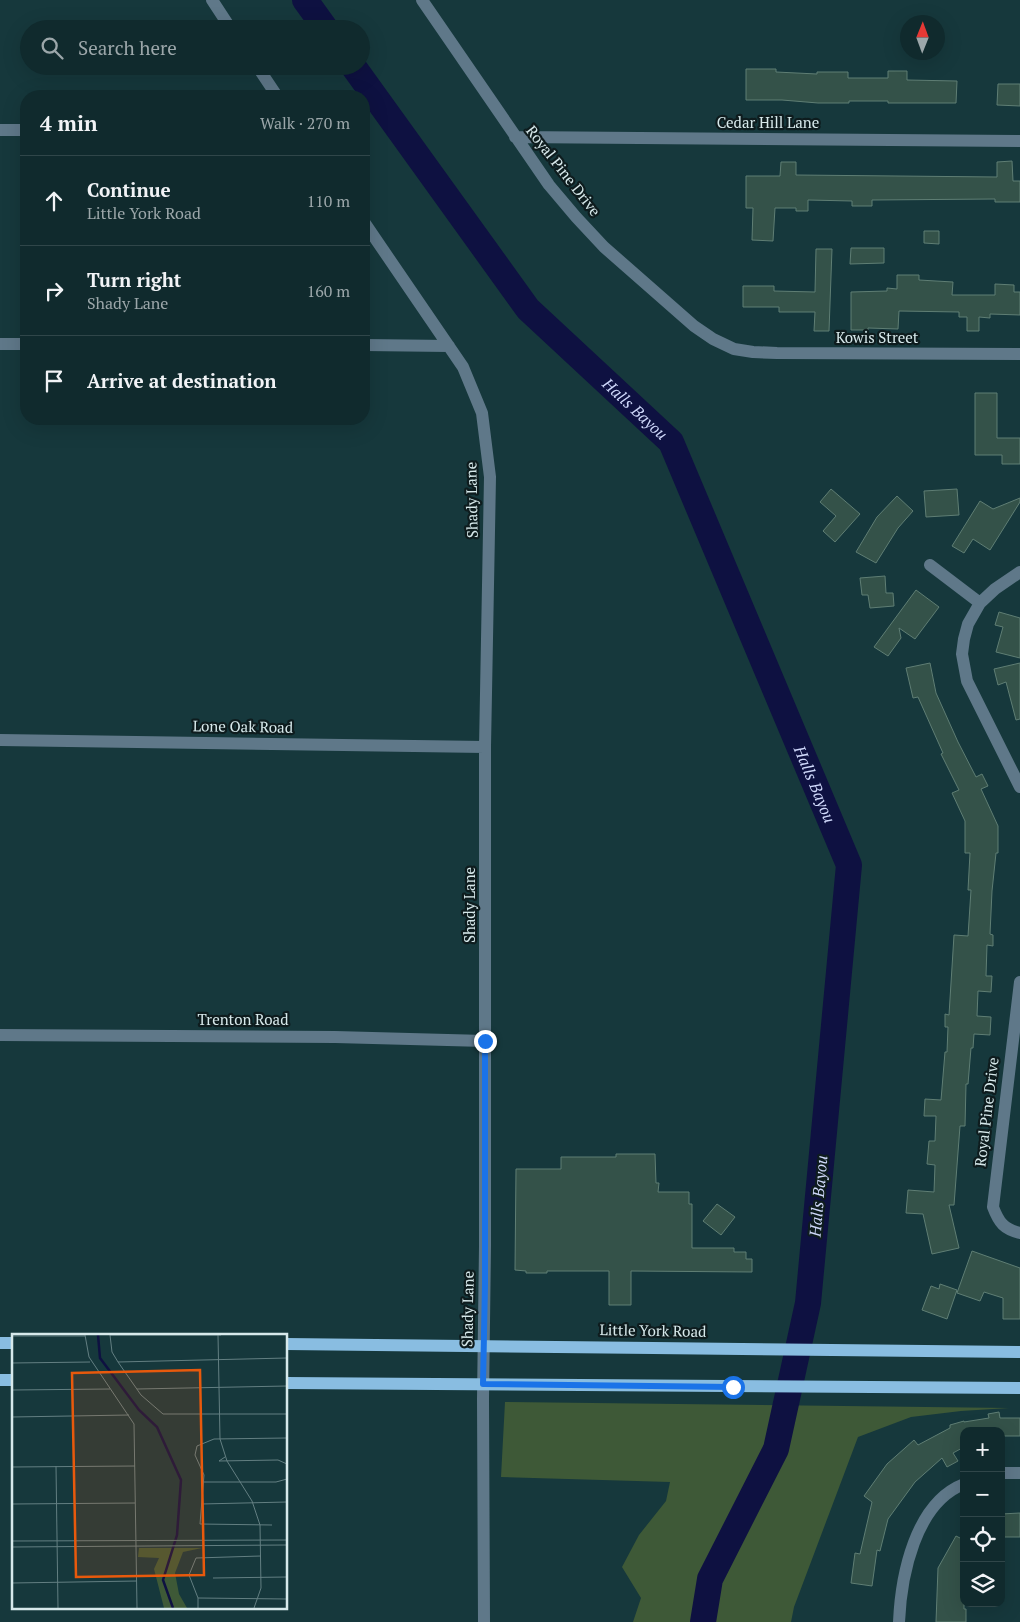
<!DOCTYPE html>
<meta charset="utf-8">
<style>
:root{--surface:#102a2d;--page:#1e3639;--text:#f1f3f6;--muted:#9ca7aa;--line:#304649}
body{margin:0;font-family:"PT Serif",serif;background:var(--page);color:var(--text)}
.controls{position:absolute;right:15px;bottom:15px;display:grid;overflow:hidden;border-radius:10px;box-shadow:0 5px 20px #0002}
.controls button{width:45px;height:45px;display:grid;place-items:center;padding:0;border:0;border-bottom:1px solid var(--line);background:var(--surface);color:var(--text);font:25px sans-serif}
.compass{position:absolute;left:900px;top:15px;width:45px;height:45px;border-radius:50%;background:var(--surface);box-shadow:0 5px 20px #0002;rotate:1deg}
.stop{position:absolute;width:15px;height:15px;margin:-11px;border:4px solid #1a73e8;border-radius:50%;background:#fff}
.stop.end{background:#1a73e8;border-color:#fff;box-shadow:0 1px 5px #0008}
.list{margin:0;padding:0;list-style:none}
h2{display:flex;justify-content:space-between;align-items:center;height:65px;margin:0;padding:0 20px;font-size:21px}
h2 small{font-size:16px;font-weight:400;color:var(--muted)}
.list li{display:grid;grid-template-columns:32px 1fr auto;gap:15px;align-items:center;box-sizing:border-box;height:90px;padding:0 20px;border-top:1px solid var(--line)}
.list b{display:block;font-size:19px;white-space:nowrap}
.list p{margin:0;font-size:16px;white-space:nowrap;color:var(--muted)}
.list em{font-size:16px;font-style:normal;color:var(--muted)}
.icon{flex:none;width:28px;height:28px;fill:none;stroke:currentColor;stroke-width:2;stroke-linecap:round;stroke-linejoin:round}
.map{position:relative;flex:none;width:1020px;height:1622px;overflow:hidden}
.search{position:absolute;background:var(--surface);box-shadow:0 5px 20px #0002;left:20px;top:20px;width:350px;height:55px;display:flex;align-items:center;gap:12px;box-sizing:border-box;padding:0 18px;border-radius:28px;color:var(--muted);font-size:19px}
.panel{position:absolute;background:var(--surface);box-shadow:0 5px 20px #0002;left:20px;top:90px;width:350px;height:335px;border-radius:20px}
.map>svg:first-child{display:block}
.green{fill:#3e5937}
.lines{fill:none;stroke-linecap:round;stroke-linejoin:round}
.river{stroke:#0e1141;stroke-width:26}
.building{fill:#345249;stroke:#5f7e74}
.minor{stroke:#5f7889;stroke-width:12}
.major{stroke:#89bde1;stroke-width:12}
.route{stroke:#1a73e8;stroke-width:6}
.labels{text-anchor:middle;stroke-width:4.5;stroke-linejoin:round;paint-order:stroke}
.street-label{font-size:15px;fill:#d7e9eb;stroke:#0e1c1e}
.water-label{font-size:16px;font-style:italic;fill:#cfd8fa;stroke:#0e1c1e}
.inset-river{fill:none;stroke:#0e1141;stroke-width:2.5}
.inset-road{fill:none;stroke:#637f82;stroke-width:1}
.view{fill:#e8590c;fill-opacity:0.15;stroke:#e8590c;stroke-width:2.5}
.inset-edge{fill:none;stroke:#d7e9eb;stroke-width:2.5}
</style>
<div class="map">
<svg width="1020" height="1622" viewBox="0 0 1020 1622">
<rect width="100%" height="100%" fill="#16383c"/>
<path class="green" d="M505 1402 1009 1408 961 1411 911 1417 858 1437 794 1607 791 1622H633L641 1598 622 1567 639 1535 666 1501 670 1482 501 1477Z"/>
<g class="lines">
<g class="river">
<path d="M305 0 326 29"/>
<path id="s1" d="M353 66 528 309 671 442 849 865 808 1303 776 1449 710 1579 703 1622"/>
</g>
</g>
<path class="building" d="M746 69H776V72L817 74V72H848V78H888V71H907V80L957 81 956 103H888V101H849V103H818L782 100H746Z
M998 84H1020V106L997 105Z
M1012 161 1013 181H1020V202H995V199L872 200V206H852V201L808 200V211H796V208H775L773 241 752 240 753 208H746V176H780L781 162H796V175L997 177V162Z
M924 231H939V244L924 243Z
M851 248H884V263L850 264Z
M816 249H832L829 331H814L815 312H779V307H743V286H774V291L815 292Z
M897 275H919V280L953 282 952 295H995V284L1014 285V292H1020V315L990 314V318L979 317V331H967V317H959V312L899 311 898 329 868 328V330H851V292L887 291V288L897 289Z
M975 393H997V438H1020V464H1002V455H975Z
M831 489 860 514 835 542 823 531 836 516 820 502Z
M957 489 959 515 926 517 924 491Z
M897 496 913 511 898 528 876 563 856 552 877 517Z
M1020 498V502L990 550 973 539 964 553 952 546 980 501 993 509Z
M885 576 886 593H893L894 606 870 608 868 595H862L860 578Z
M916 590 939 607 915 639 899 628 901 638 888 656 874 647Z
M999 612 1020 618V658L996 652 1003 627 995 625Z
M930 663 936 693 958 742 976 777 982 774 988 786 981 789 998 826V853H996L992 891 990 934 993 935V946L987 945 986 976H992L991 992 978 991 977 1016 991 1017 990 1035 974 1034 973 1048H971L968 1084H966L965 1126H960L954 1205H949L959 1248 932 1254 923 1214 906 1213 908 1190 934 1192 935 1165 927 1164 929 1141H935L936 1116H924L925 1099 941 1100 945 1052H947L948 1027H945V1014L949 1015 954 935 968 936 971 890H968L970 853H965V821L952 793 959 790 941 754 943 753 918 697 913 698 906 668Z
M1020 663V719L1016 720 1006 682 998 685 994 669Z
M616 1154H655L656 1183H659L658 1192H689V1204H692V1248H734V1252H746V1259H752V1272L631 1271V1305H609V1271H547V1273H526V1271L515 1270 516 1169H561V1157H616Z
M717 1204 735 1217 721 1235 703 1221Z
M972 1251 1020 1268V1319H1003V1298L984 1292 980 1301 957 1293Z
M940 1284 957 1290 947 1319 922 1310 931 1286 939 1289Z
M999 1412 1000 1418H1020V1436H1001V1431H964V1447L953 1453 958 1461 947 1467 942 1458 915 1482 888 1519 880 1551 877 1550 872 1586 851 1583 855 1553 860 1554 872 1502 864 1496 887 1464 914 1440 918 1445 950 1428V1425L964 1421V1422L989 1418 988 1414Z
M1020 1513V1537H1001V1514Z
M956 1536 964 1540V1609H966V1622H936L938 1568Z"/>
<g class="lines">
<path class="minor" d="M212 0 231 29
M422 0 549 185 576 217 604 247 694 326 713 339 734 349 753 352 777 353 1020 354
M257 66 277 96
M0 130H26
M515 137 1020 141
M364 222 463 367 482 413 490 477 485 747V1246L483 1399 484 1622
M0 344H26
M364 345 449 346
M930 565 980 603
M1020 572 995 589 980 603 968 624 964 639 962 654 967 681 1020 787
M0 740 485 747
M1020 982 993 1207C999 1223 1004 1229 1020 1233
M0 1035 335 1037 485 1041
M1001 1473H1020
M899 1622C901 1576 915 1503 964 1484"/>
<path class="major" d="M0 1343H14
M286 1344C531 1345 775 1351 1020 1352
M0 1380H14
M286 1383 1020 1388"/>
</g>
<g class="lines">
<path class="route" d="M485 1041V1284L483 1384 733 1387"/>
</g>
<g class="labels">
<g class="street-label">
<text x="768" y="128">Cedar Hill Lane</text>
<text transform="translate(563 171) rotate(52)" y="5">Royal Pine Drive</text>
<text x="877" y="343">Kowis Street</text>
<text transform="translate(472 500) rotate(-91)" y="5">Shady Lane</text>
<text transform="translate(243 727) rotate(1)" y="5">Lone Oak Road</text>
<text transform="translate(470 905) rotate(-90)" y="5">Shady Lane</text>
<text x="243" y="1025">Trenton Road</text>
<text transform="translate(987 1112) rotate(-83)" y="5">Royal Pine Drive</text>
<text transform="translate(468 1309) rotate(-89)" y="5">Shady Lane</text>
<text transform="translate(653 1331) rotate(1)" y="5">Little York Road</text>
</g>
<g class="water-label">
<text dy="6" stroke="none"><textPath href="#s1" startOffset="446">Halls Bayou</textPath></text>
<text dy="6" stroke="none"><textPath href="#s1" startOffset="866">Halls Bayou</textPath></text>
<text transform="translate(818 1196) rotate(-85)" y="6">Halls Bayou</text>
</g>
</g>
<g transform="translate(12 1334)">
<rect width="275" height="275" fill="#16383c"/>
<path d="M127 214H190L171 218 163 239 167 260 175 274H152L142 235 147 224 126 223Z" fill="#3e5937"/>
<path class="inset-river" d="M86 1 88 24 127 76 145 93 169 146 165 201 151 246 161 274"/>
<path class="inset-road" d="M73 1 77 23 122 90 125 274M98 1 100 18 106 28 129 61 151 80H275M98 1H209M206 1 208 105 215 127 240 167 248 191 249 254 242 274M0 2H73M106 28 275 24M0 29 78 28M125 55 275 52M0 56 98 55M0 83 117 81M185 112 183 121 192 141 188 190 260 191M185 112 202 105 275 104M213 123 207 127 266 126 275 130M44 132 46 274M0 133 123 132M192 148H264L275 145M0 170 123 169M189 170 275 168M0 207 275 206M0 213 275 211M201 244 275 243M0 249 125 247M186 264 275 265M186 274V264L177 241 184 224 249 222"/>
<path class="view" d="M188 36 192 241 64 243 60 39Z"/>
<rect width="275" height="275" class="inset-edge"/>
</g>
</svg>
<div class="controls">
<button>+</button>
<button>−</button>
<button><svg class="icon" aria-label="locate" viewBox="0 0 24 24"><circle cx="12" cy="12" r="6"/><path d="M12 2v4M12 18v4M2 12h4M18 12h4"/></svg></button>
<button><svg class="icon" aria-label="layers" viewBox="0 0 24 24"><path d="M12 4l9 5-9 5-9-5zM3 14l9 5 9-5"/></svg></button>
</div>
<svg class="compass" viewBox="-18 -18 36 36"><path d="M0-13l5 13h-10z" fill="#e53935"/><path d="M0 13l5-13h-10z" fill="#9ca7aa"/></svg>
<div class="stop" style="left:733px;top:1387px"></div>
<div class="stop end" style="left:485px;top:1041px"></div>
<div class="search"><svg class="icon" aria-label="search" viewBox="0 0 24 24"><circle cx="10" cy="10" r="6"/><path d="M15 15l6 6"/></svg>Search here</div>
<section class="panel">
<h2>4 min<small>Walk · 270 m</small></h2>
<ul class="list">
<li><svg class="icon" aria-label="ahead" viewBox="0 0 24 24"><path d="M12 20V5M6 11l6-6 6 6"/></svg><div><b>Continue</b><p>Little York Road</p></div><em>110 m</em></li>
<li><svg class="icon" aria-label="right" viewBox="0 0 24 24"><path d="M7 20v-9h11M14 6l5 5-5 5"/></svg><div><b>Turn right</b><p>Shady Lane</p></div><em>160 m</em></li>
<li><svg class="icon" aria-label="arrive" viewBox="0 0 24 24"><path d="M6 21V4h12l-3 4 3 4H6"/></svg><div><b>Arrive at destination</b></div></li>
</ul>
</section>
</div>
